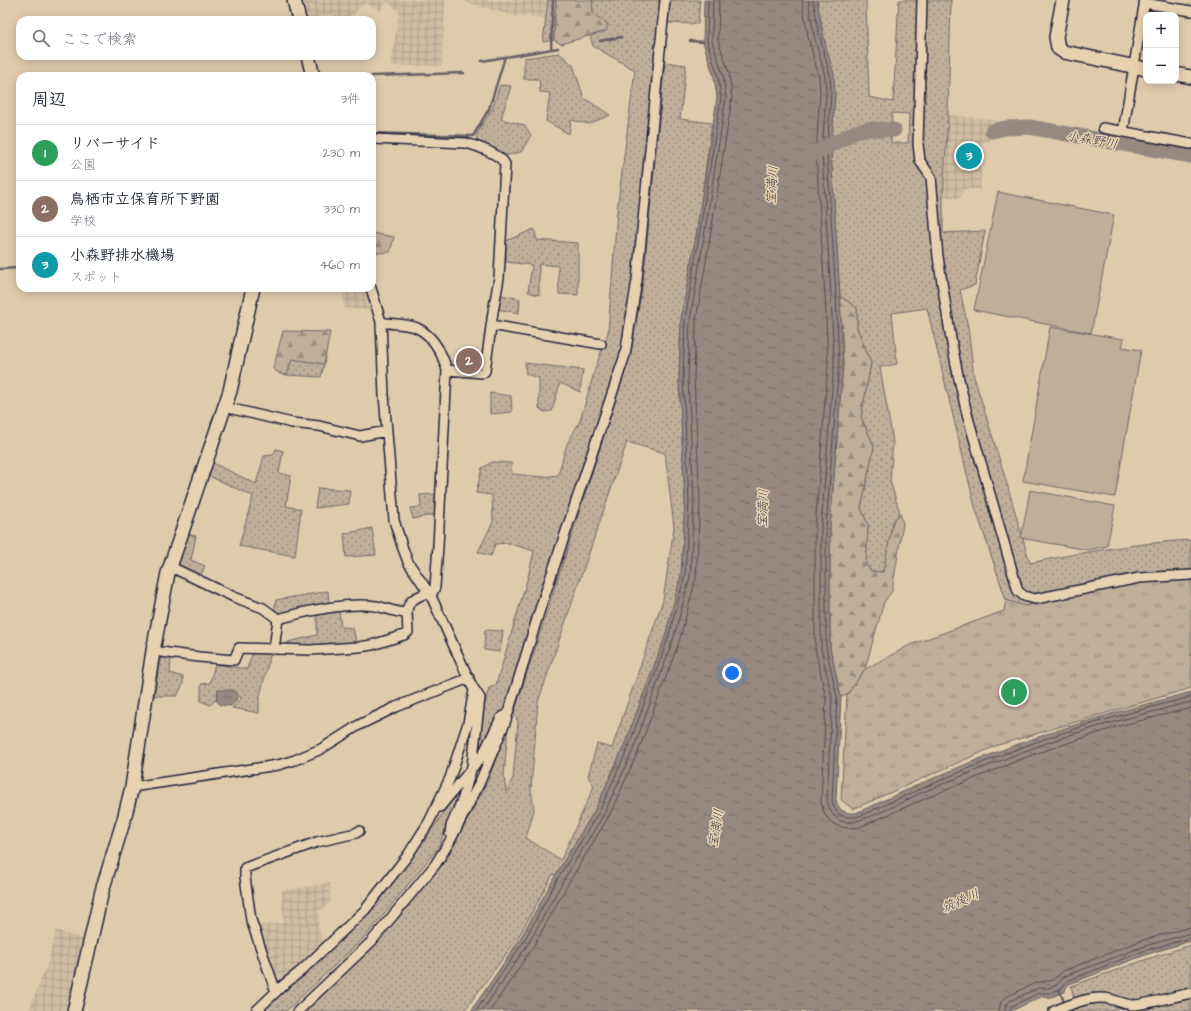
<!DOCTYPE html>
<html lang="ja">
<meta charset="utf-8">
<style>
:root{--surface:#fff;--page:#f2f2f3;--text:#1f2937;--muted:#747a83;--line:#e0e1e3;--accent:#111827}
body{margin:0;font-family:"Architects Daughter","Klee One",sans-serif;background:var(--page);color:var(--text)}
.controls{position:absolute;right:12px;top:12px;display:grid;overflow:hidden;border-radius:8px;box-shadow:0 2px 10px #0003}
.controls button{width:36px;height:36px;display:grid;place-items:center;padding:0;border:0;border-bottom:1px solid var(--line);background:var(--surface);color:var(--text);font:20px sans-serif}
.you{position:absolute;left:732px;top:673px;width:14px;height:14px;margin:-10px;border:3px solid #fff;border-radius:50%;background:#1a73e8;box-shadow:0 0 0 6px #1a73e833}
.badge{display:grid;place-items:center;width:26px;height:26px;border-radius:50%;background:var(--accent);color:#fff;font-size:13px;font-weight:700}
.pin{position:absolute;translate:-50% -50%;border:2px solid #fff;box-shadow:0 1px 4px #0006}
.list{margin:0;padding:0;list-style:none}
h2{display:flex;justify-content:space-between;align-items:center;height:52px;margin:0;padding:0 16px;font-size:17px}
h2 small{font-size:13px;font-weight:400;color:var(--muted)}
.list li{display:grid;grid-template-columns:26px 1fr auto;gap:12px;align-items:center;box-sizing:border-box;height:56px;padding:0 16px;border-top:1px solid var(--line)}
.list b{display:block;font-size:15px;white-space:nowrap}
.list p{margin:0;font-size:13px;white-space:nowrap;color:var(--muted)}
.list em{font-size:13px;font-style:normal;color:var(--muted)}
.icon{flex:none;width:22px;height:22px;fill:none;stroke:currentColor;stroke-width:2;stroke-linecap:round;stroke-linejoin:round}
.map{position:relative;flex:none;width:1191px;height:1011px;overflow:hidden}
.search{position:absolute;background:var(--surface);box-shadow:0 2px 10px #0003;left:16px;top:16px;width:360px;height:44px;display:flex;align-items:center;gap:10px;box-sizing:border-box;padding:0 14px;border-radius:12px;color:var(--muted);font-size:15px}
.panel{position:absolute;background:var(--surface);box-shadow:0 2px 10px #0003;left:16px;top:72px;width:360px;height:220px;border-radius:12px}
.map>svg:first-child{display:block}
.industrial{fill:url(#industrial-grid)}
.grass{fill:url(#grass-dots);stroke:#71686a;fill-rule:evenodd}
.forest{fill:url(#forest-firs);stroke:#71686a}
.park{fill:url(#park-tufts);stroke:#71686a}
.pitch{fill:#c0ae99;stroke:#71686a}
.water{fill:url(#water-ripples);stroke:#686064}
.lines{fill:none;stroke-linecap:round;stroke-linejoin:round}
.shore{stroke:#514b57;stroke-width:1}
.stream{stroke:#686064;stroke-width:2.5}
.river{stroke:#978980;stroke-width:15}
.street-casing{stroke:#22223b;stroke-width:12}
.secondary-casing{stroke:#22223b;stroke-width:16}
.street{stroke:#e7d1b0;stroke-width:9}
.secondary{stroke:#e7d1b0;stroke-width:13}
.labels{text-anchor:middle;stroke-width:3;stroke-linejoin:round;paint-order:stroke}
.water-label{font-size:13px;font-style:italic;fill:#454150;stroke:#e7d1b0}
</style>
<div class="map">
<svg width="1191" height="1011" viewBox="0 0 1191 1011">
<defs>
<pattern id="industrial-grid" width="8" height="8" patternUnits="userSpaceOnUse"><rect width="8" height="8" fill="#cfbca2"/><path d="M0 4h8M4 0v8" fill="none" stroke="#b1a18c"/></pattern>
<pattern id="grass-dots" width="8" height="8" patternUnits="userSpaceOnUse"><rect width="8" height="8" fill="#c0ae99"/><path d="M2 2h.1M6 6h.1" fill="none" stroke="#9c8d7e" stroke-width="1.8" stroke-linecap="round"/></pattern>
<pattern id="forest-firs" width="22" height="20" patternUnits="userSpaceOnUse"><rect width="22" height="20" fill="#c0ae99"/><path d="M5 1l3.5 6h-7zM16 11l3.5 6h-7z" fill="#9c8d7e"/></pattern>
<pattern id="park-tufts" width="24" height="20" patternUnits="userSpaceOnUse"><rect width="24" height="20" fill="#c0ae99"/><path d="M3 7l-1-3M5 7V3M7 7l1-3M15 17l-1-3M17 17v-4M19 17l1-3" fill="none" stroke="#9c8d7e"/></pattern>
<pattern id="water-ripples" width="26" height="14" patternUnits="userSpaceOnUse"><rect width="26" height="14" fill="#978980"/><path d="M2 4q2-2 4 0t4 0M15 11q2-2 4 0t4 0" fill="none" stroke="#7b706a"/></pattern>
</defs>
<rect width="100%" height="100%" fill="#dfcaab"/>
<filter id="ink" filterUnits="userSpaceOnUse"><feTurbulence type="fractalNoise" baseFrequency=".025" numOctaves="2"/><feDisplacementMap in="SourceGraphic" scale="8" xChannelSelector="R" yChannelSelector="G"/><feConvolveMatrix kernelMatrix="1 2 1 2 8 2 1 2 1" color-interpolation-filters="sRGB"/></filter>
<g filter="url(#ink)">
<path class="industrial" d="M301 0H445L442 66H391L399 11 387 1 381 11 365 3 347 20H337L333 14 305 20Z
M459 0H548L546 20 529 15 514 16Z
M948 115 996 120 994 137 982 144 980 189H964L960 199 943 196Z
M277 288H366L374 310 344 308 343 292Z
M330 883 331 903 320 910 318 927 324 945 281 984 275 983 256 926 284 923 281 891Z
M56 930 85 940 68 1011H33L29 1010 48 962Z"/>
<path class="grass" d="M548 0H556L554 40 543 42Z
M592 0H700L698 24 667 23 660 11 632 280 620 354 503 713 484 744 477 747 484 706 489 688 496 685 528 577 534 551 507 543 495 544 491 556 478 552 493 522 492 495 476 493 482 468 492 462 511 463 512 474 543 477 558 475 567 444 580 421 596 366 608 333 617 211 635 70 593 46 590 36 606 31 593 14Z
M817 0H866L869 97 893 102 899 0H951L948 115 943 196V233L985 231 975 285 960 290 968 327 974 377 1004 474 1030 563C1083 552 1137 543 1191 540V579L1134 583 1024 606 1006 600 975 507 927 308 892 313 897 364 880 367 893 442 890 481 900 513 893 522 883 572 871 571 866 565 868 525 861 508 874 446 861 417 871 363 857 328V308L840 296 831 152 835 93ZM892 113 909 114 908 143H891Z
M559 53 573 65 584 98 610 115 589 124 571 120 569 134 546 121 550 93 540 92 539 79H524V58Z
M665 62 686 65 680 119 712 123 696 236 681 319 679 379 685 501 681 575 665 637 624 746 595 810 555 876 553 874 518 938 464 1011H304L382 937 446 860 488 781 508 726 504 776 506 792 513 778 518 722 514 713 631 353 643 281ZM627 442 665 453 674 527 663 600 612 748 597 744 588 776 594 786 561 860 526 838 534 810 531 789 538 702Z
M500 85 511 86 501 119 524 125 531 135 521 152 504 156 477 142 476 135 492 109Z
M534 229 537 240 578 243V295L559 294 558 266 539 264V295L528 292 532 265 506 262V241Z
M501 295 520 299 519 313 497 309Z
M292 358 324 364 321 377 287 375Z
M525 363 583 370 580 392 560 383 552 411 544 412 539 408V378L526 374Z
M490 393 511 396 512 412 490 414Z
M276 449 283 451 279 473 291 476 286 506 301 509 295 556 239 546 253 496 209 476 213 463 256 484 264 456 273 455Z
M318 488 350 490 349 504 315 508Z
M437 494V514L413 519 410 508 421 507 420 495Z
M372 528 376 555 346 557 344 534Z
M188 534 196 536 191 560 205 566 200 577 176 565Z
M328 591 329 605 278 616 274 612 276 600Z
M339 611 341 627 353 628 357 645 288 647V642L317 635V615Z
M485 630 503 631 500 652 484 650Z
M253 652H271L259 700V713L232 708 241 698 238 695 218 690 216 700 210 705 201 701V684L210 683 215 664 247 669Z
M161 656 171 657 170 673 183 677V684L177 696H154Z
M462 784 439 847 366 936 286 1011H263L366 914 428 836Z
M1191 945V990L1133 1001 1114 995 1094 993 1074 999 1071 986 1156 956Z
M1191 996V1011H1127L1126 1007Z
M1087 1002C1098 1002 1111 1000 1118 1011H1063Z"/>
<path class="forest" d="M556 0H592L593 14 608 24 606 31 561 44 554 40Z
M372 233 394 237 390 252 372 253Z
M840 296 857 308V328L871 363 861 417 874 446 861 508 868 525 866 565 871 571 883 572 893 522 900 513 903 524 892 591 884 602 865 669 847 695 841 697 830 647V527L843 364Z
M283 331 330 332 324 364 292 359 287 375 280 374 273 369Z"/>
<path class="park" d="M1191 579V688L998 745 853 809 841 800 847 695 865 669 910 645 1004 611 1006 600 1025 606 1134 583Z"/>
<path class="pitch" d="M998 192 1114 215 1091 333 974 310Z
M1050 327 1124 339 1122 347 1141 350 1115 497 1023 481Z
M1030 490 1115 506 1107 546 1088 550 1021 538Z"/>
<path class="water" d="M704 0H817L822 33 834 74 835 93 831 152 840 296 843 364 830 527V647L841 697 836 800C839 811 845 814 856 813 911 788 967 762 1024 742 1079 722 1135 707 1191 692V941L1148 954 1069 984 1066 988 1065 992 1048 998 1045 996 1041 997 1011 1011H471L520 939 555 876 595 810 624 746 665 637 681 575 685 501 679 379 681 319 696 236 717 98 714 77 703 42Z
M218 690H233L238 695 236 701 231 706 220 705 216 700Z"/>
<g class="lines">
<path class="shore" d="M802 0 808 37 819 77 820 93 816 152 825 296 828 363 815 528V648L826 698 821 801C824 823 839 831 860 827L924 799 1029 756 1119 726 1191 708
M808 0 814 35 825 76 826 93 822 152 831 296 834 363 821 527V648L832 698 827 800C829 811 836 823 848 822 866 822 903 801 921 793 956 778 990 765 1025 751 1079 730 1135 716 1191 702
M813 0 819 34 830 75 831 93 827 152 836 296 839 363 826 527V647L837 697 832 800C835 815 842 818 857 817 913 793 968 767 1025 746 1079 726 1135 711 1191 697
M476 1011 524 941 558 878 599 812 628 748 668 638 685 575 689 501 683 379 685 320 699 236 721 98 718 76 707 41 708 0
M482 1011 528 944 563 881 604 814 633 750 673 640 690 577 694 501 688 379 690 320 704 237 726 98 723 75 712 41 713 0
M490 1011 533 947 568 884 609 816 638 752 679 642 696 578 700 501 694 379 696 321 710 238 732 98 729 73 718 40 719 0
M999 1011 1001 1002 1006 997 1035 983 1053 980 1063 971 1143 940 1191 927
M1005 1011 1006 1005 1010 1001 1038 988H1049L1057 985 1065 976 1145 946 1191 933
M1010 1011 1012 1006 1039 993H1049L1061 989 1067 981 1146 950 1191 938"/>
<path class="stream" d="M600 41 621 37
M690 41 703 42
M551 49 553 0
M482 61 558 48
M372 76 464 73
M372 133 473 136 489 109 505 57
M0 269 20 268
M1060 991 1067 1011"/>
<path class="river" d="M992 131 1005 128 1029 127 1191 156
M814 154 855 132 868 129 894 130"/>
<g class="street-casing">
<path id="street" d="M922 0 918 144 920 161 931 177 938 257 951 339 958 375 967 414 1018 591 1024 596 1035 599 1139 578 1191 575
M1144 3 1191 11
M1103 128 1191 144
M1123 132 1145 0
M372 139 466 143C477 146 500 154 505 164L499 278 493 312 485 371 483 373 447 370
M371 288 381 322 384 395 394 520 402 546 408 562 431 596 472 686 480 698 472 766 463 798 451 826 450 834
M381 322C389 324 411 324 417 328 434 336 442 353 447 370L438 546 435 587 431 596
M491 325 601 344
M224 407 292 423 319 426 360 436 387 431
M171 567 234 597 263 608 278 619
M274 649 310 650 359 647 372 645 404 635 408 632 407 613
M153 651 199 657 234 660 239 648 274 649 278 619C305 611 348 602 376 606 387 608 396 613 407 613 407 599 418 597 429 592
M132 787 278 765 295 760 321 749 359 725 396 707 469 678
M440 807 482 756 501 718 504 716
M276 992 251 920 245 877V868L317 842 356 833 359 831
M256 1011 281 987 301 971 365 910 408 855 429 822 450 778 468 723 474 690
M298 1011 371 942 435 865 450 841 479 784 505 723 541 606 625 355 637 280 665 0
M1054 1011C1072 1004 1091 995 1110 999 1119 1001 1125 1005 1134 1005 1150 1004 1175 996 1191 993"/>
</g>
<g class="secondary-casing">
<path id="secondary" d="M294 0 299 20
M1063 0 1056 37 1058 48 1064 52 1146 69
M308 56 313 76
M1176 74 1191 77
M74 1011 78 995 102 891 124 819 132 787 153 651 168 573 230 391 253 288"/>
</g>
<use href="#street" class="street"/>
<use href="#secondary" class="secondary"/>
</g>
</g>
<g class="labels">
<g class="water-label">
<text transform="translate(1092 139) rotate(10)" y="5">小森野川</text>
<text transform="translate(771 185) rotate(-86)" y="5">宝満川</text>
<text transform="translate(762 508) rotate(-88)" y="5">宝満川</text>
<text transform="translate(715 828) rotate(-80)" y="5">宝満川</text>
<text transform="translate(960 900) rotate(-23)" y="5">筑後川</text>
</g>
</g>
</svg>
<div class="controls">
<button>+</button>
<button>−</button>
</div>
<div class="you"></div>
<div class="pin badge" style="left:1014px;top:692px;background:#2e9e5b">1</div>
<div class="pin badge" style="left:469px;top:361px;background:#8d6e63">2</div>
<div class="pin badge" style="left:969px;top:156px;background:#0f9aa8">3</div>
<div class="search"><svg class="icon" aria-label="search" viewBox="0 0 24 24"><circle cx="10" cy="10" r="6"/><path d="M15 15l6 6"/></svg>ここで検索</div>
<section class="panel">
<h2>周辺<small>3件</small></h2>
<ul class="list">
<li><span class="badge" style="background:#2e9e5b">1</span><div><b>リバーサイド</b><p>公園</p></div><em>230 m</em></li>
<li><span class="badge" style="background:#8d6e63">2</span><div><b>鳥栖市立保育所下野園</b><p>学校</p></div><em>330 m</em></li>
<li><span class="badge" style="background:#0f9aa8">3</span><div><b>小森野排水機場</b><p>スポット</p></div><em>460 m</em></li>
</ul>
</section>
</div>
